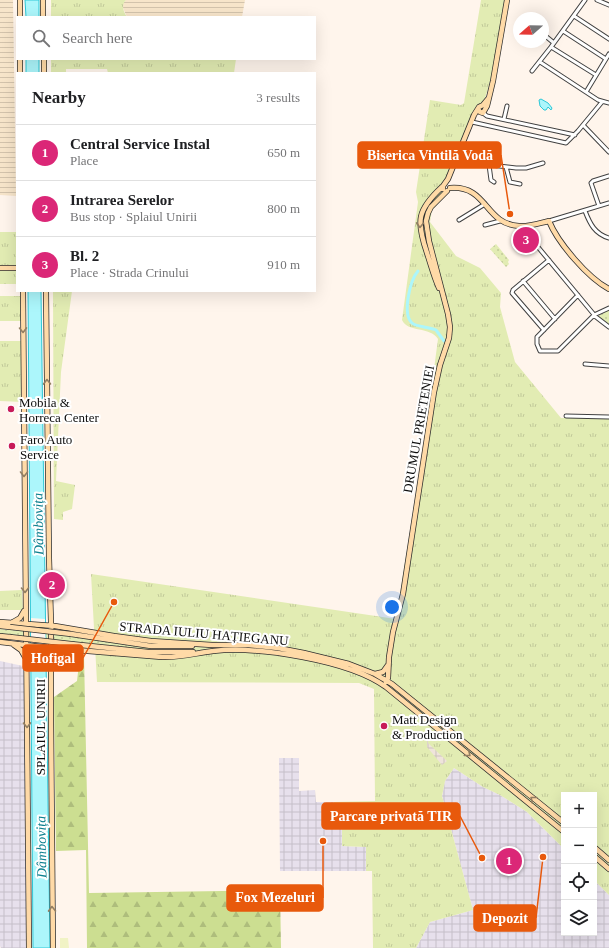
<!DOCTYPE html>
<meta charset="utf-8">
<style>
:root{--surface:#fff;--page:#f6f6f6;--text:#202124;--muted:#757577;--line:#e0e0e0;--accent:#db2777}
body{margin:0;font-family:Georgia,serif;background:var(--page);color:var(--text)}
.controls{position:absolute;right:12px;bottom:12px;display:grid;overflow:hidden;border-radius:0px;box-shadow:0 4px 16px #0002}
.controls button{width:36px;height:36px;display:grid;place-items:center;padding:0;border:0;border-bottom:1px solid var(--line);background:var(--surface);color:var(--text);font:20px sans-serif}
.compass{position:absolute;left:513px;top:12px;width:36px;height:36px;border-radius:50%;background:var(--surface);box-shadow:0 4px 16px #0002;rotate:250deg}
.you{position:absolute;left:392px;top:607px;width:14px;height:14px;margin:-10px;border:3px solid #fff;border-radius:50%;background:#1a73e8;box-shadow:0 0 0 6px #1a73e833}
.badge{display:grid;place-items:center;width:26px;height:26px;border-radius:50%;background:var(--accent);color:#fff;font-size:13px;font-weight:700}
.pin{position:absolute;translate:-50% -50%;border:2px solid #fff;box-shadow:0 1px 4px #0006}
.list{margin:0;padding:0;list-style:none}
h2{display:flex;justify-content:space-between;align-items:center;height:52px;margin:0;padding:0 16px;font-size:17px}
h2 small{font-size:13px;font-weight:400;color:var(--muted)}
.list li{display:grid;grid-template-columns:26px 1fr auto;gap:12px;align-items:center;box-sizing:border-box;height:56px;padding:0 16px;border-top:1px solid var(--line)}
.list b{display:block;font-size:15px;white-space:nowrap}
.list p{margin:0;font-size:13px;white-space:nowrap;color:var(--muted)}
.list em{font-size:13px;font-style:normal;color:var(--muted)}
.icon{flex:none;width:22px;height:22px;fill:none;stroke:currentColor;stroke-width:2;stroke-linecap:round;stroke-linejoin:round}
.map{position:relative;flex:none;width:609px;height:948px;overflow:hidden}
.search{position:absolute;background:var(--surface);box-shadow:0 4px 16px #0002;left:16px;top:16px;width:300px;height:44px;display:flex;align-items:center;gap:10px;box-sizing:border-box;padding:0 14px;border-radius:0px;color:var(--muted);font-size:15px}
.panel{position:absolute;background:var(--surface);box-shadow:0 4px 16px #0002;left:16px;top:72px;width:300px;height:220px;border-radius:0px}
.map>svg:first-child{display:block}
.industrial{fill:url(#industrial-grid)}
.farmland{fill:url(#farmland-rules)}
.grass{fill:url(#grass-tufts)}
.forest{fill:url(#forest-firs)}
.park{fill:url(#park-dots)}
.pitch{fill:#f1f3c5}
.plaza{fill:url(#plaza-grid)}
.water{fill:#acf6fb;stroke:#2ec8d7}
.pier{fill:#fff5ec}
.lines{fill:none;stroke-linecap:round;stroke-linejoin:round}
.canal{stroke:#acf6fb;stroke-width:3}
.street-casing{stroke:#404040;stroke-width:5}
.secondary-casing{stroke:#2f2f2f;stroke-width:6}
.street{stroke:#fff;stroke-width:3}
.secondary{stroke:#ffdaa7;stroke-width:4.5}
.secondary-bridge-casing{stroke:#2f2f2f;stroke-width:6;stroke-linecap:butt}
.secondary-bridge{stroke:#ffdaa7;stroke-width:4.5}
.oneway{stroke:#927e62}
.poi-dot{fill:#c71a58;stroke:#fff;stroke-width:1.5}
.labels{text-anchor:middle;stroke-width:4;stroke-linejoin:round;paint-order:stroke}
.poi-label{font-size:13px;fill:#0d0d0d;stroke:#fff;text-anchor:start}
.street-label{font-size:13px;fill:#0d0d0d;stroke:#fff}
.water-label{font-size:14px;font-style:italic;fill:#0e8090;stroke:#fff}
.leader{fill:none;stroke:#e8590c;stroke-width:1.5}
.callout-dot{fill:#e8590c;stroke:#fff;stroke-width:1.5}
.callout{fill:#e8590c;stroke:#e8590c;stroke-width:1.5}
.callout-label{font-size:14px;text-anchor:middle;font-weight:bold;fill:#fff}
</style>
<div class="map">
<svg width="609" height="948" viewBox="0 0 609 948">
<defs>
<pattern id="industrial-grid" width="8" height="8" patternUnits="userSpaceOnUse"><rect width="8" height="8" fill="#e7e0ec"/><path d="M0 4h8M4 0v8" fill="none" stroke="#c5bfc9"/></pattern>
<pattern id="farmland-rules" width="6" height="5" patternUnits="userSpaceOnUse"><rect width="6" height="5" fill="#f7e5ca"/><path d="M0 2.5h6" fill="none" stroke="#d3c3ac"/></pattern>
<pattern id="grass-tufts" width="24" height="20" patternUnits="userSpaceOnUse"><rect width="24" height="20" fill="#e2ecb3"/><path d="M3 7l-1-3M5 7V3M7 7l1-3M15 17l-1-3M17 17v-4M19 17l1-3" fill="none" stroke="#c1c999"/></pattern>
<pattern id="forest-firs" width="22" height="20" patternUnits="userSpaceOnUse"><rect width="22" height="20" fill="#ccde91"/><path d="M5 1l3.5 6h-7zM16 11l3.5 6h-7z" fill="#aebd7c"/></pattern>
<pattern id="park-dots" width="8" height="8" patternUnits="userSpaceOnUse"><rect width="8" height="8" fill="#e2ecb3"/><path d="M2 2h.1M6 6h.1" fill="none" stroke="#c1c999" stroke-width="1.8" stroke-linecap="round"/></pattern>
<pattern id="plaza-grid" width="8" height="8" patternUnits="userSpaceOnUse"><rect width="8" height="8" fill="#efe4db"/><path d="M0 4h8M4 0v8" fill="none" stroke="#ccc2bb"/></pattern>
</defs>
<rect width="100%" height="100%" fill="#fff5ec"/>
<path class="industrial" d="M0 661 23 666 25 693 28 948H1L0 946Z
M279 758H299V791L315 790 316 802H334V804H342V846L366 847V871H280Z
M454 768 483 787 500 795 527 812 564 849V933H594V880L609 895V948H416L430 922 473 910 442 796 445 781Z"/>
<path class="farmland" d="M0 0H13L16 196 0 195Z
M126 0H245L242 17H127L123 8V3Z"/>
<path class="grass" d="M51 0H126C121 5 123 11 127 17H51Z
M481 0H505L495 65 484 102 478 106 447 179 442 183 441 187 438 188 439 192 450 191 432 210 430 222 456 256 480 268 501 293 500 307 515 362 561 418H609V895L594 880V795H564V849L527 812 500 795 483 787 454 768 445 781 442 796 473 910 430 922 416 948H373L372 871H366V847L342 846V805L334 803V802L375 801 374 689 359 683 97 682 91 574 396 619 424 444 438 339C430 326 408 333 402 320L418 202 416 192 430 100 461 105 464 103Z
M51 59H236L234 73H108L107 69H66V73H51Z
M0 232H17V284H0Z
M53 291H72L61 372 56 481 75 485 72 509 63 512V520L54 519Z
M0 296H21V321H0Z
M0 341H21L23 402 0 401Z
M22 590 23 610H0V591Z"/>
<path class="forest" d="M80 655H84L89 893 280 890 281 948H87L86 850 56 851 54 697 77 681Z"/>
<path class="park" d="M496 244 509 260 508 262 509 264 506 267 490 249Z
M609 310V324L598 316Z
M0 629 62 635 155 648 241 647 271 649 329 661 355 668 369 674 371 676 292 654 228 648 168 651 143 650 0 635Z"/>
<path class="pitch" d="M60 938H68L69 948H60Z"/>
<path class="plaza" d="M430 729 432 730 428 739V743L447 761 442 765 427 747V740Z"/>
<path class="water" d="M25 0H39V17H26Z
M26 59H39V73H26Z
M541 99 548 103 552 108 551 110 548 107 546 110H544L540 106 539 100Z
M28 291H41L50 948H33Z"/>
<path class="pier" d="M31 618 45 619 46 653 31 652Z"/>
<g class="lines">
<path class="canal" d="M418 271C410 280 402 314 412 323 416 327 430 327 436 330L444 341"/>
<g class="street-casing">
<path id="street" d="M597 0 609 5
M574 16 609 39
M563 31 606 59
M543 34 554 43
M551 47 596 75
M540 62 598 100 609 103
M532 71 551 47 585 0
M586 92 609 54
M483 113 487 116 575 135
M504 119 507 106
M472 122 566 143 578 131 602 102
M583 125 609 152
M456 161 516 168H526L543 163
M469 163 471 155
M489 165 491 180 494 182
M506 167 510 182 520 184
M599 206 591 183 593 181 609 176
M585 211C590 224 595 234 609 238
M459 220 485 204
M549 221 609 203
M485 225 500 221
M525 226 528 235 596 317 609 327
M523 281 555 319
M578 295 537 337V344L540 351H558L594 315 609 308
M544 330 512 293 513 290 549 260
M585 364 609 366
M566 416 609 417"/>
</g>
<g class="secondary-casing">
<path id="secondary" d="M20 0V17
M43 0V17
M20 59V73
M44 59V73
M478 109 480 112 483 113 487 106 493 81 507 0
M450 188C488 185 484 224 519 226 529 227 540 223 549 221 558 243 588 278 609 289
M443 189V186L448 179 474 115 479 107 483 105 488 99
M0 268H17
M439 288C434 277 431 265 427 253 416 221 417 210 442 187
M23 291 29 948
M46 291 49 558 51 622V723L53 948
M0 622 55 626 114 636 151 641 212 645H248L278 648 304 653 349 664 375 674 392 684 564 823
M13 622 20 618 24 611
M0 626 10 627
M71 634 151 646H192
M0 636 10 637
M0 642 51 648 162 657C179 658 196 653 213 651 258 646 349 660 386 687L564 832
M71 644 148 652H193
M14 645 21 650 25 657
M52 662 57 655 65 650
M375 674 383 672 388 665
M386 682 388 678 389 657 393 632 403 594 434 392 440 365 449 338 450 327 448 314 429 241 426 221 428 213 431 207 447 191
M594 847 609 860
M594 856 609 869"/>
</g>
<use href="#street" class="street"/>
<use href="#secondary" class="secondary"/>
<g class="secondary-bridge-casing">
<path id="secondary-bridge" d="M10 627 71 634
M10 637 71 644"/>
</g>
<use href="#secondary-bridge" class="secondary-bridge"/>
</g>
<defs><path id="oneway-chevron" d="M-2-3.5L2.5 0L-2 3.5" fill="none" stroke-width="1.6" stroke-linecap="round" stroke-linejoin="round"/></defs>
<g class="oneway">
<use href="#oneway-chevron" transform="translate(420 225) rotate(91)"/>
<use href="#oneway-chevron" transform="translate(23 330) rotate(89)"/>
<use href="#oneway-chevron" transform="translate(47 382) rotate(-91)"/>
<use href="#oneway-chevron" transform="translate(24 474) rotate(90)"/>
<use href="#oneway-chevron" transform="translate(25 590) rotate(89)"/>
<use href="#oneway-chevron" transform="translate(27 725) rotate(89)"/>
<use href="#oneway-chevron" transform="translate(468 754) rotate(39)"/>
<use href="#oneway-chevron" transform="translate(533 799) rotate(-141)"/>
<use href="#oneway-chevron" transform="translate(52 909) rotate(-91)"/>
</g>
<g class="poi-dot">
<circle cx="11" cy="409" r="4"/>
<circle cx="12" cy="446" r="4"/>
<circle cx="384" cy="726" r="4"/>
</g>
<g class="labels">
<g class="poi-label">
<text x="19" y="407">Mobila &amp;<tspan x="19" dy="15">Horreca Center</tspan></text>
<text x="20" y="444">Faro Auto<tspan x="20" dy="15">Service</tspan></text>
<text x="392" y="724">Matt Design<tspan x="392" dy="15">&amp; Production</tspan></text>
</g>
<g class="street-label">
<text transform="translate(418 429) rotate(-80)" y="5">DRUMUL PRIETENIEI</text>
<text transform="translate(204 633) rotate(5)" y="5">STRADA IULIU HAȚIEGANU</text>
<text transform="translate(40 727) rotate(-90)" y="5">SPLAIUL UNIRII</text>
</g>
<g class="water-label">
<text transform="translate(38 524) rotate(-91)" y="5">Dâmbovița</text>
<text transform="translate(41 847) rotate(-91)" y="5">Dâmbovița</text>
</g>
</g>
<path class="leader" d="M510 214L501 155M114 602L83 658M482 858L460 816M323 841L323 898M543 857L536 918"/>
<g class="callout-dot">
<circle cx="510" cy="214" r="4"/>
<circle cx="114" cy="602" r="4"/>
<circle cx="482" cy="858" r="4"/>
<circle cx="323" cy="841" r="4"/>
<circle cx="543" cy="857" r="4"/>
</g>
<g class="callout">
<rect x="358" y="142" width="143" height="26" rx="4"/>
<rect x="23" y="645" width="60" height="26" rx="4"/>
<rect x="322" y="803" width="138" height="26" rx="4"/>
<rect x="227" y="885" width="96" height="26" rx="4"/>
<rect x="474" y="905" width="62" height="26" rx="4"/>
</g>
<g class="callout-label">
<text x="430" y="160">Biserica Vintilă Vodă</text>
<text x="53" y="663">Hofigal</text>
<text x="391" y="821">Parcare privată TIR</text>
<text x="275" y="902">Fox Mezeluri</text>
<text x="505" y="923">Depozit</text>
</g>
</svg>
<div class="controls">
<button>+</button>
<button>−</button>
<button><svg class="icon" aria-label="locate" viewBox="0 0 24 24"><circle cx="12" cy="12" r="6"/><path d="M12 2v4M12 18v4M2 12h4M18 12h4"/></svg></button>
<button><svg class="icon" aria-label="layers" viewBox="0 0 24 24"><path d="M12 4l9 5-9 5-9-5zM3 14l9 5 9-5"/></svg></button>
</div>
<svg class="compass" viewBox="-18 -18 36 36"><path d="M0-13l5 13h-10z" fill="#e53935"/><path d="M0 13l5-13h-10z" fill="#757577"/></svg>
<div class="you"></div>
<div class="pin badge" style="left:509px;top:861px">1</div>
<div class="pin badge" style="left:52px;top:585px">2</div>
<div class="pin badge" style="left:526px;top:240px">3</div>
<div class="search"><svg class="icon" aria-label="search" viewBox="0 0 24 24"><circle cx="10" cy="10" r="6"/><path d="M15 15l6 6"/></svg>Search here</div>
<section class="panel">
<h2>Nearby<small>3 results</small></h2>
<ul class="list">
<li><span class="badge">1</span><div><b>Central Service Instal</b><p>Place</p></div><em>650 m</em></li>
<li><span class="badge">2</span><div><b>Intrarea Serelor</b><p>Bus stop · Splaiul Unirii</p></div><em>800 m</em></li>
<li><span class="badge">3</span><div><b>Bl. 2</b><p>Place · Strada Crinului</p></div><em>910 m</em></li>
</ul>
</section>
</div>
